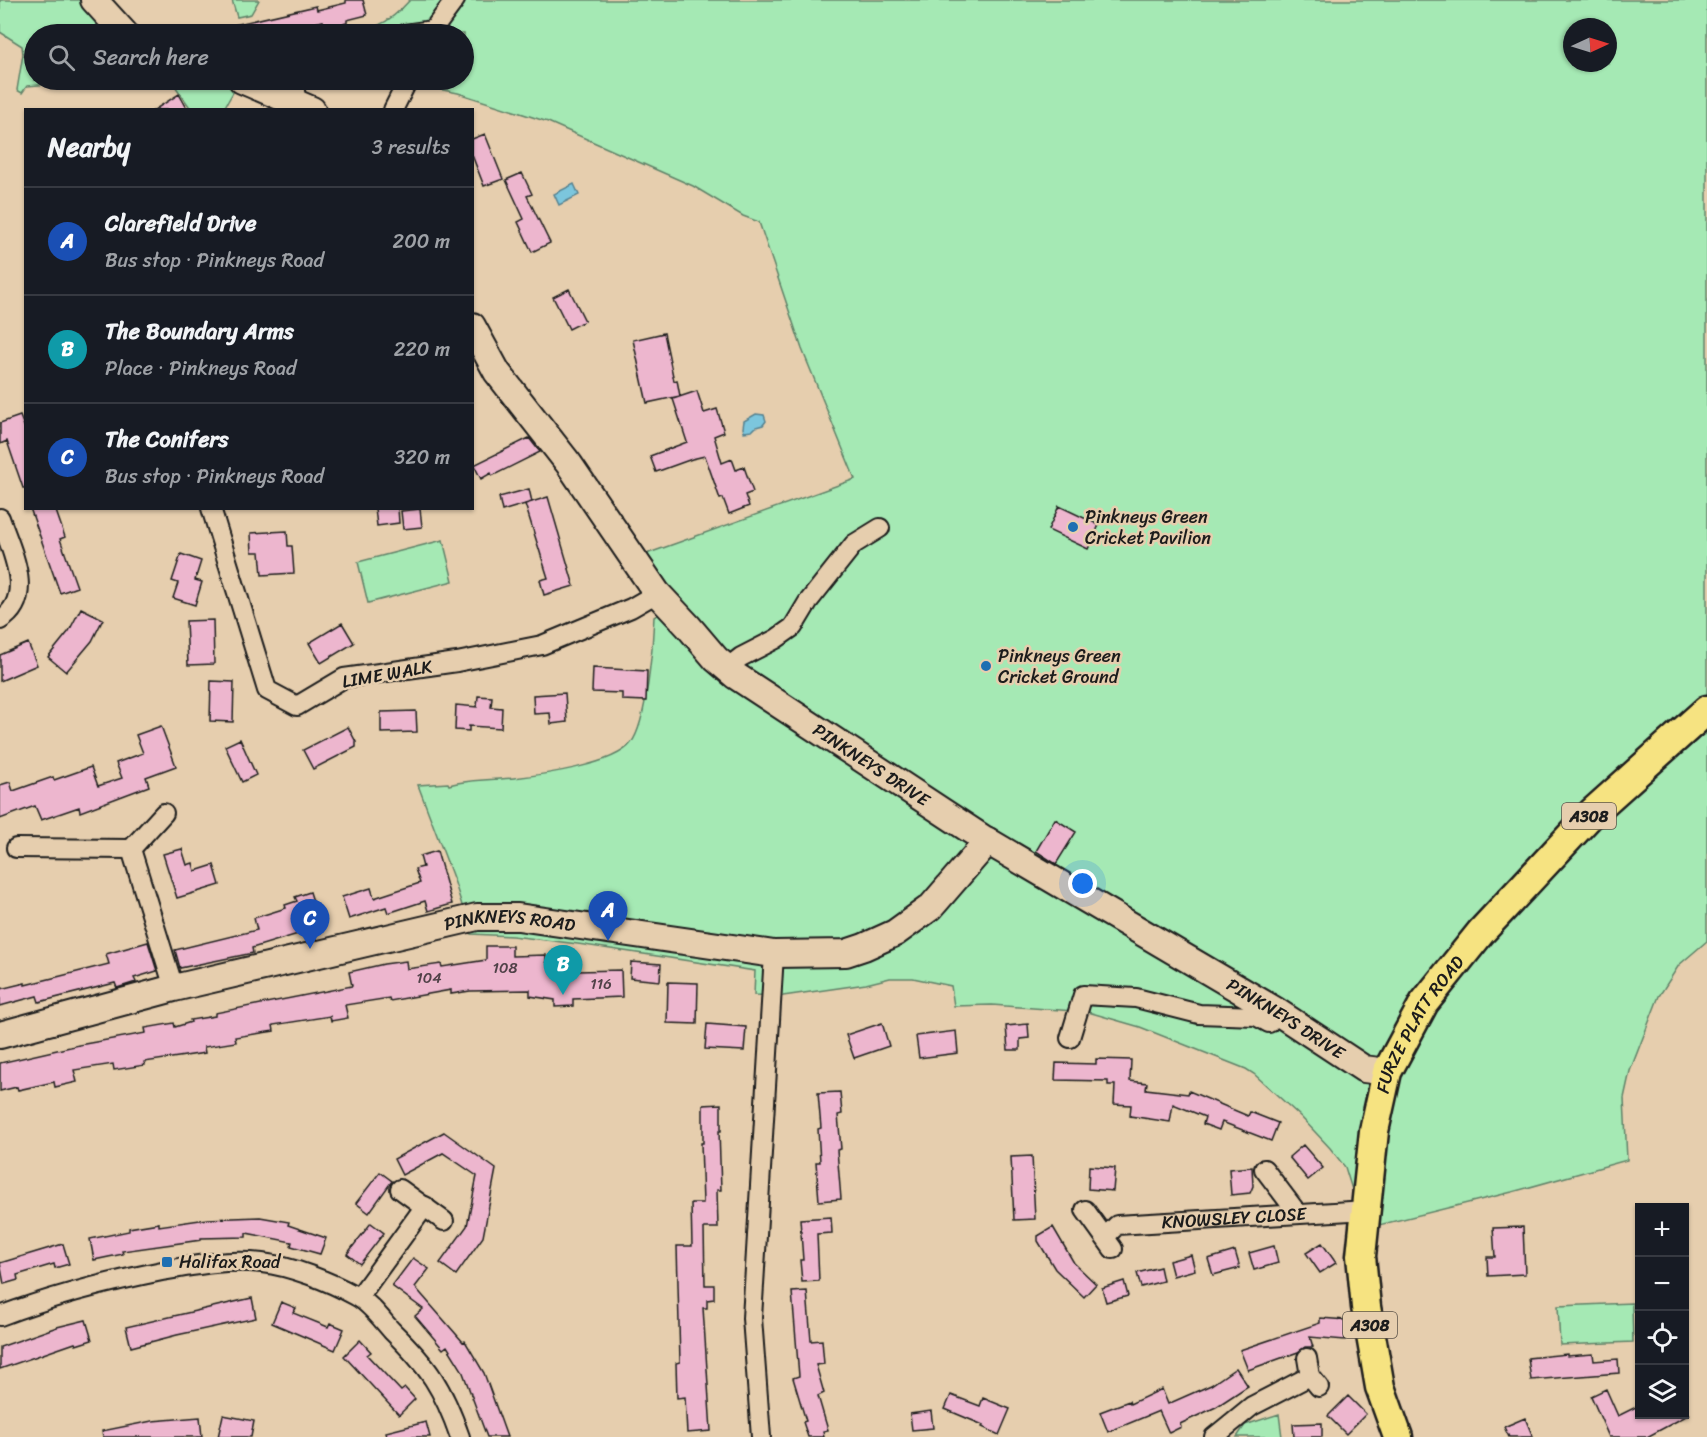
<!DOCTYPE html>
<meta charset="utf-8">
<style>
:root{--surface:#171b24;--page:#242831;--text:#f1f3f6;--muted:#9ea1a6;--line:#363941;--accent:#1f6fb2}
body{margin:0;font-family:Sriracha,sans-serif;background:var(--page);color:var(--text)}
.controls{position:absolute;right:18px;bottom:18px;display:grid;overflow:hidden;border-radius:0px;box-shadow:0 2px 4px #0004}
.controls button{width:54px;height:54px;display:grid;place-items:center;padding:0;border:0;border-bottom:2px solid var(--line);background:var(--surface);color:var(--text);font:30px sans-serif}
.compass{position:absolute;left:1563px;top:18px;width:54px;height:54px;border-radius:50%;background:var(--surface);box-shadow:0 2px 4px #0004;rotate:86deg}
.you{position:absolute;left:1083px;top:884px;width:21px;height:21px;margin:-15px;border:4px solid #fff;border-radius:50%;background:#1a73e8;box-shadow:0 0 0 9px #1a73e833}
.badge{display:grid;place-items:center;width:39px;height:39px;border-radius:50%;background:var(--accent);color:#fff;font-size:20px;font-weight:700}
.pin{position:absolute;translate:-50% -50px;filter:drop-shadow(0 2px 3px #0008)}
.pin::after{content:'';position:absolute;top:32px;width:21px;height:18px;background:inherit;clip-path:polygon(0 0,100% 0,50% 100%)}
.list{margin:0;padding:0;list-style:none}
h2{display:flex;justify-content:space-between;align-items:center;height:78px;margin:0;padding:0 24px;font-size:26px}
h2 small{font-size:20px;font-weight:400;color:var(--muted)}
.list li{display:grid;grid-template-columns:39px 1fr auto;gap:18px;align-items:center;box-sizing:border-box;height:108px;padding:0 24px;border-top:2px solid var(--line)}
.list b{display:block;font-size:22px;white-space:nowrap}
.list p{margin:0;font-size:20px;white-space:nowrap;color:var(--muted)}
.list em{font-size:20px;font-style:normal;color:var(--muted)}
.icon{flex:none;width:33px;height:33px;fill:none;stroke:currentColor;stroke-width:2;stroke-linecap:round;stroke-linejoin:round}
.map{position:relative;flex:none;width:1707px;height:1437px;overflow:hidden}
.search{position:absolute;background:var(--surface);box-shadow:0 2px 4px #0004;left:24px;top:24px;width:450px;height:66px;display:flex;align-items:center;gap:15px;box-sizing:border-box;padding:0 21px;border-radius:33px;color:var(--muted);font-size:22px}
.panel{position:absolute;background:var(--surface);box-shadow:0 2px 4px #0004;left:24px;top:108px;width:450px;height:402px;border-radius:0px}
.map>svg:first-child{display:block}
.green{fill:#a5e9b4;stroke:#608268;stroke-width:1.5;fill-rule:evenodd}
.water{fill:#7cc6dd;stroke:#568290;stroke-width:1.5}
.building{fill:#edb6ce;stroke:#1c1c1c;stroke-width:1.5}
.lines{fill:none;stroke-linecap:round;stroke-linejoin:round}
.street-casing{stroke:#1c1c1c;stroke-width:22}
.secondary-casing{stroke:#1c1c1c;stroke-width:30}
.primary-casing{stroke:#1c1c1c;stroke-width:33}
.street{stroke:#e6ceae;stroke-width:18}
.secondary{stroke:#e6ceae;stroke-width:26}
.primary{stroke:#f6e381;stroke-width:28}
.poi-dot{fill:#1f6fb2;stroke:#e6ceae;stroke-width:2}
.labels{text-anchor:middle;stroke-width:5;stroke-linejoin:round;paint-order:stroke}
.number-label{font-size:15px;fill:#504248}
.shield{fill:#e6ceae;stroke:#595148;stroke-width:1.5}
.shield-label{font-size:16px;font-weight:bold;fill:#1c1c1c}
.poi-label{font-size:18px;fill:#1c1c1c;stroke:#e6ceae;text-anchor:start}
.street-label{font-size:18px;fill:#1c1c1c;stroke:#e6ceae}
</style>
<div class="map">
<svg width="1707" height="1437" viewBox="0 0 1707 1437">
<rect width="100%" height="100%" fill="#e6ceae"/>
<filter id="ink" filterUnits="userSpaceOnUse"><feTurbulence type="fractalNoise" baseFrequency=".0167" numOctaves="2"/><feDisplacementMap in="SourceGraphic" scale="12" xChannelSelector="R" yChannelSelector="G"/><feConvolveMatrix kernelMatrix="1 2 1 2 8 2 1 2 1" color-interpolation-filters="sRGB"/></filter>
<g filter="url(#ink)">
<path class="green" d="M0 0H111L140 34H34V80H98L27 86 22 93 17 90 23 54 22 46 0 32Z
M232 0H259L251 14 237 17Z
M410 0H449L433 34H333C371 29 383 30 410 0Z
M463 0H1707V941L1679 965 1659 996 1630 1071 1624 1098 1627 1160 1512 1192 1375 1226 1354 1196 1345 1167 1330 1148 1301 1117 1254 1074 1246 1069 1140 1027 1088 1012 992 1005 954 1006 951 986 913 978H890L866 984 783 996 754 995 755 971 578 944 512 936 471 934 455 883 418 785 448 783 449 785C470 779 493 780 514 778 540 775 615 765 631 743 647 723 653 644 654 617L668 608 638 557 855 479 802 349 759 222 743 216 693 186 548 122 458 93 423 86 425 80H464V34H443ZM1572 27H1608V63H1572Z
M171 80H240L223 110 191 109Z
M443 540 453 581 368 603 358 562Z
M1632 1303 1633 1342 1560 1345 1558 1306Z
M1279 1414 1282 1437H1237L1245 1425Z"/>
<path class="water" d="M574 184 579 195 559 205 554 194Z
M756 414 764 415 766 421 763 425 756 427 752 431 744 432 743 428 744 421Z"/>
<path class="building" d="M346 0H363L367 15 347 20V23L325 28 323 21 286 30 287 34H216V29L316 6 317 10 346 3Z
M179 94 188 110H154Z
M485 134 503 179 484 186 472 155V139Z
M522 173 532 194 527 196 550 243 532 252 518 222 524 219 506 180Z
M569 289 585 321 569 329 553 297Z
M664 333 674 381 677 380 680 396 647 403 633 340Z
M697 391 704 413 717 409 724 432 714 436 722 463 732 459 736 470 744 467 753 492 745 495 749 506 729 514 723 498 720 499 705 456 692 459 656 472 650 456 687 442 673 399Z
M20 416 26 431V488H23L7 441 0 444V423Z
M529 438 540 452 492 476 491 473 481 479 474 465Z
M529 489 532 502 502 511 499 497Z
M548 497 574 586 544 595 540 580 548 578 525 504Z
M1059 506 1099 525 1088 549 1048 530Z
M30 508H55L65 537 60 539 77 587 60 593Z
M375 508H398L399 523 377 526Z
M420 509 422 527 403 529 401 511Z
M287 531 288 546H292L294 573 262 575 260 552H252L251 533Z
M181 554 201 561 195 580 202 582 195 605 173 598 178 583 172 581Z
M81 608 103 619 92 641 66 672 48 657 69 631Z
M213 620 214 664 188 665 186 621Z
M342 623 354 643 321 663 309 643Z
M28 643 37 665 0 681V655Z
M593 668 647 671 646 701 622 700V693L592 692Z
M211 681 234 682 233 722 210 721Z
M565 693 567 722 551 724 550 713 534 714 533 695Z
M478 696 492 697 491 707 502 708 501 728 469 726V731L455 730 456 705 477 707Z
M416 711 417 732 381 733V712Z
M161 726 176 766 146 777 149 786 80 812 79 807 41 820 35 806 0 819V785L10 782 13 791 53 777 54 780 91 767 98 786 122 778 116 763 143 753 136 735Z
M348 727 356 742V747L313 769 303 750Z
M240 739 256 775 242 782 225 746Z
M1055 819 1076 832 1056 864 1036 851Z
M182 849 187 865 193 863 195 871 214 865 220 885 177 898 163 854Z
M437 851 452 904 428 911 425 901 388 913 386 907 349 919 342 897 371 888 374 898 420 883 415 869 423 867 420 856Z
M310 892 321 927 252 948 253 953 180 968 175 950 257 930 254 918 286 908 285 905 297 901 295 897Z
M148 942 157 971 134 978 136 982 117 988 115 983 39 1002 37 996 0 1006V989L25 983V985L109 964 106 954Z
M486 946H512V956L546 955V962L577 968 578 971 621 970 622 997 573 999V1006L555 1007V1000L530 996V990L470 991 451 994V990L390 1001 389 998 345 1005 348 1018 331 1021 330 1016 273 1025 274 1031 235 1037 236 1042 204 1047 205 1053 144 1062 145 1065 114 1070 113 1064 74 1070 77 1082 55 1087 54 1082 18 1090 17 1087 0 1091V1063L79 1045 146 1033 145 1028 174 1023 175 1027 191 1022 190 1020 215 1016V1013L352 986 349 972 384 964 406 961 407 969 441 964 442 967 486 960Z
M631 962 661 964 660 981 630 978Z
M668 982 698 983 697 1024 667 1023Z
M882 1023 889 1046 854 1058 846 1035Z
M707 1024 746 1027 744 1051 705 1049Z
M1028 1024 1029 1038 1020 1039V1050H1008L1006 1026Z
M956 1031 958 1053 919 1058 916 1036Z
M1096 1059 1131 1060 1130 1081 1147 1083 1146 1089 1188 1094 1189 1091 1248 1116 1250 1112 1278 1123 1271 1141 1222 1122 1219 1130 1203 1124 1205 1117 1173 1104 1170 1122 1130 1116 1131 1105 1114 1104 1115 1085H1108V1081L1055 1080 1056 1063 1096 1064Z
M840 1092 842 1114 838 1115 841 1149 837 1150 841 1199 819 1201 816 1162H820L818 1129 821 1128 818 1093Z
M721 1104V1131H719L721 1190H717L718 1228H704L705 1285H714V1299L707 1300V1308H703L711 1431 687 1433 685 1397 677 1398 676 1363 680 1362 677 1246H692L691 1203H703L701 1143H703V1105Z
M444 1132 496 1169 483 1237 456 1275 440 1263 467 1226 477 1176 443 1153 402 1175 394 1159Z
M1303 1145 1323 1168 1308 1180 1289 1157Z
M1032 1156 1035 1219 1014 1220 1011 1157Z
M1089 1166 1115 1168 1113 1191 1088 1189Z
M1252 1167 1253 1186 1250 1193 1231 1195 1229 1169Z
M380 1172 392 1181 369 1213 356 1203Z
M260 1217 289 1222 288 1225 326 1238 320 1254 291 1246 292 1242 246 1233V1237L201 1238V1240L122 1251 123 1254 94 1260 90 1239 129 1231V1228L159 1223V1226L207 1219Z
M831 1217 832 1233 817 1234 819 1281 802 1282 800 1260H803L800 1219Z
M371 1223 384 1233 360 1264 347 1254Z
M1053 1227 1074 1263 1096 1284 1084 1297 1055 1269 1038 1241V1236Z
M1523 1227 1525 1274 1488 1276 1487 1257H1495L1493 1228Z
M1322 1243 1336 1263 1320 1273 1306 1253Z
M63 1244 69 1264 55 1268 54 1264 17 1275 18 1280 4 1284 0 1263Z
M1274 1246 1278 1263 1254 1270 1249 1253Z
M1235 1251 1240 1268 1213 1275 1208 1259Z
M1191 1255 1195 1270 1173 1276 1169 1261Z
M413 1258 429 1269 415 1287 463 1342 465 1341 484 1373 507 1437H487L462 1370 447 1346 443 1349 415 1316 423 1309 392 1286Z
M1160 1267 1163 1281 1141 1287 1137 1273Z
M1124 1281 1128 1296 1106 1302 1102 1288Z
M807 1291 811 1341 822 1340 824 1364 816 1365 824 1393 818 1396 828 1430 823 1431 824 1437H808L803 1422 806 1421 793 1378 799 1376 792 1292Z
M252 1298 256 1318 177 1335 131 1347 126 1327Z
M281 1302 296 1308 293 1313 328 1327 330 1323 344 1329 335 1350 272 1323Z
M1320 1318 1346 1320 1345 1340 1310 1337 1313 1347H1305L1298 1352 1248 1370 1240 1350 1320 1323Z
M86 1320 92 1340 76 1345 75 1343 0 1369V1347L57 1327Z
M360 1340 371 1352 367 1355 401 1391 405 1388 415 1399 399 1415 344 1356Z
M1567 1354V1356L1593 1354 1594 1361 1618 1359 1619 1373 1531 1380 1528 1358Z
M1236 1368 1248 1386 1216 1407 1180 1424 1181 1427 1169 1433 1159 1411 1108 1432 1100 1412 1129 1401 1130 1404 1162 1389 1168 1404 1211 1385Z
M1606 1389 1618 1416 1640 1405V1414H1690L1647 1437H1609L1591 1396Z
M951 1395 980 1406 983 1398 1010 1409 999 1435 982 1427 983 1425 945 1409Z
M1348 1396 1366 1414 1346 1434 1328 1416Z
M931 1411 933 1428 912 1430 910 1414Z
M223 1415 254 1421 251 1437H218Z
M200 1417 202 1437H103L102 1431 152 1421Z
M1525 1418 1533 1437H1509L1504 1427Z
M426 1422 430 1437H387L386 1432Z
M1322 1423V1437H1294L1293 1424Z"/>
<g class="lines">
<g class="street-casing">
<g id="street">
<path d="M405 34 433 30"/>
<path d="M430 34 455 0"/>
<path d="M294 80 296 101"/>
<path d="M393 110 408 80"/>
<path d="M211 508 267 690 297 706 344 678 457 662 542 645 631 608 657 593"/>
<path d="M0 518C10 548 37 598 0 620"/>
<path d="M727 668 741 657 776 639 793 627 808 602 854 544 880 528"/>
<path d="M16 848 131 849 164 813"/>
<path d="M131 849 174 988"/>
<path d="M1070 1038 1083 995 1136 998 1199 1014 1256 1016 1269 1023 1276 1011"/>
<path d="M1264 1169 1298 1214"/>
<path d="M400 1189 444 1221"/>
<path d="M1085 1210 1113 1249"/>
<path id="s1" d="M1105 1237 1117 1225 1367 1210"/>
<path d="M359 1297 425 1206"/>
<path d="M0 1316C53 1296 107 1282 162 1271 195 1265 229 1259 262 1263 291 1266 331 1282 356 1296 370 1303 382 1320 392 1331 429 1367 443 1388 460 1437"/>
<path d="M1307 1358 1310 1376 1319 1387"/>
<path d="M761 1437 752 1318 774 954"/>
<path d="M1214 1437 1252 1406 1310 1376"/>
</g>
</g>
<g class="secondary-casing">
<g id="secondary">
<path d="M94 0 125 34"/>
<path d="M242 80 312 110"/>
<path id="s2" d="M472 326 497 372 569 464 657 593 688 626 716 659 736 676 984 839 1276 1011 1364 1069 1387 1072"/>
<path id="s3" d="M0 1035 174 988 477 917H518L774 954 846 953 864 947 895 933 931 907 988 841"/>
</g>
</g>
<g class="primary-casing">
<g id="primary">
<path id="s4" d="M1398 1437 1380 1387 1366 1307 1361 1256 1374 1131 1387 1072 1424 1003 1481 932 1593 812 1707 710"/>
</g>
</g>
<use href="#street" class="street"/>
<use href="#secondary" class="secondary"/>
<use href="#primary" class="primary"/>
</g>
</g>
<g class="poi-dot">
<circle cx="1073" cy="527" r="6"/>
<circle cx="986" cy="666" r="6"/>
<rect x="161" y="1256" width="12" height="12" rx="3"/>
</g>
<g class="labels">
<g class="number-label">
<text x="505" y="973">108</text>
<text x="429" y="983">104</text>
<text x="601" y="989">116</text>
</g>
<g class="shield">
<rect x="1562" y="803" width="54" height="26" rx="4.5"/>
<rect x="1343" y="1312" width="54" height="26" rx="4.5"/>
</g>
<g class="shield-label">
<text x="1589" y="822">A308</text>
<text x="1370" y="1331">A308</text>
</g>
<g class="poi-label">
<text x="1085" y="523">Pinkneys Green<tspan x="1085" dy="21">Cricket Pavilion</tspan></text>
<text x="998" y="662">Pinkneys Green<tspan x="998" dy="21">Cricket Ground</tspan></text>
<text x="179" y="1268">Halifax Road</text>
</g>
<g class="street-label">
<text transform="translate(387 674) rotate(-10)" y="6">LIME WALK</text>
<text dy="6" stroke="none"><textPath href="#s2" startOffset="602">PINKNEYS DRIVE</textPath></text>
<text dy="6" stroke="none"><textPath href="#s3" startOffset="524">PINKNEYS ROAD</textPath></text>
<text dy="6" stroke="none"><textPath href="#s2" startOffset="1088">PINKNEYS DRIVE</textPath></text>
<text dy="6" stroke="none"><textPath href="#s4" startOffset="429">FURZE PLATT ROAD</textPath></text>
<text dy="6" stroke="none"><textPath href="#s1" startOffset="134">KNOWSLEY CLOSE</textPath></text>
</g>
</g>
</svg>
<div class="controls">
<button>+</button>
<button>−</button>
<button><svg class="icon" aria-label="locate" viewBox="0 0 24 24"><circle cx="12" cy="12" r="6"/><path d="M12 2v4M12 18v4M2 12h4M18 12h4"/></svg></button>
<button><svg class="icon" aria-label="layers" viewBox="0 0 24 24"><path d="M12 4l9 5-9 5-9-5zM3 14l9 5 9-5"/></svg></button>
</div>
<svg class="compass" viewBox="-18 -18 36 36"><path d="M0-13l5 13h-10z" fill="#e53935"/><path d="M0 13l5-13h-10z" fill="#9ea1a6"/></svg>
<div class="you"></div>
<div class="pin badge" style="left:608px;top:941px;background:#1a4fb4">A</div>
<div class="pin badge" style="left:563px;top:995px;background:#0f9aa8">B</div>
<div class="pin badge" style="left:310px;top:949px;background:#1a4fb4">C</div>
<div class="search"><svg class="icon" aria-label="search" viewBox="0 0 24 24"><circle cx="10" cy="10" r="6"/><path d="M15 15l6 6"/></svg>Search here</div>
<section class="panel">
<h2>Nearby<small>3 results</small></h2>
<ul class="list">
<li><span class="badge" style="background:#1a4fb4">A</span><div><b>Clarefield Drive</b><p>Bus stop · Pinkneys Road</p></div><em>200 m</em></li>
<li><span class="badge" style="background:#0f9aa8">B</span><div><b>The Boundary Arms</b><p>Place · Pinkneys Road</p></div><em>220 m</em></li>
<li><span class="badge" style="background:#1a4fb4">C</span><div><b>The Conifers</b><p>Bus stop · Pinkneys Road</p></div><em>320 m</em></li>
</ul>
</section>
</div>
